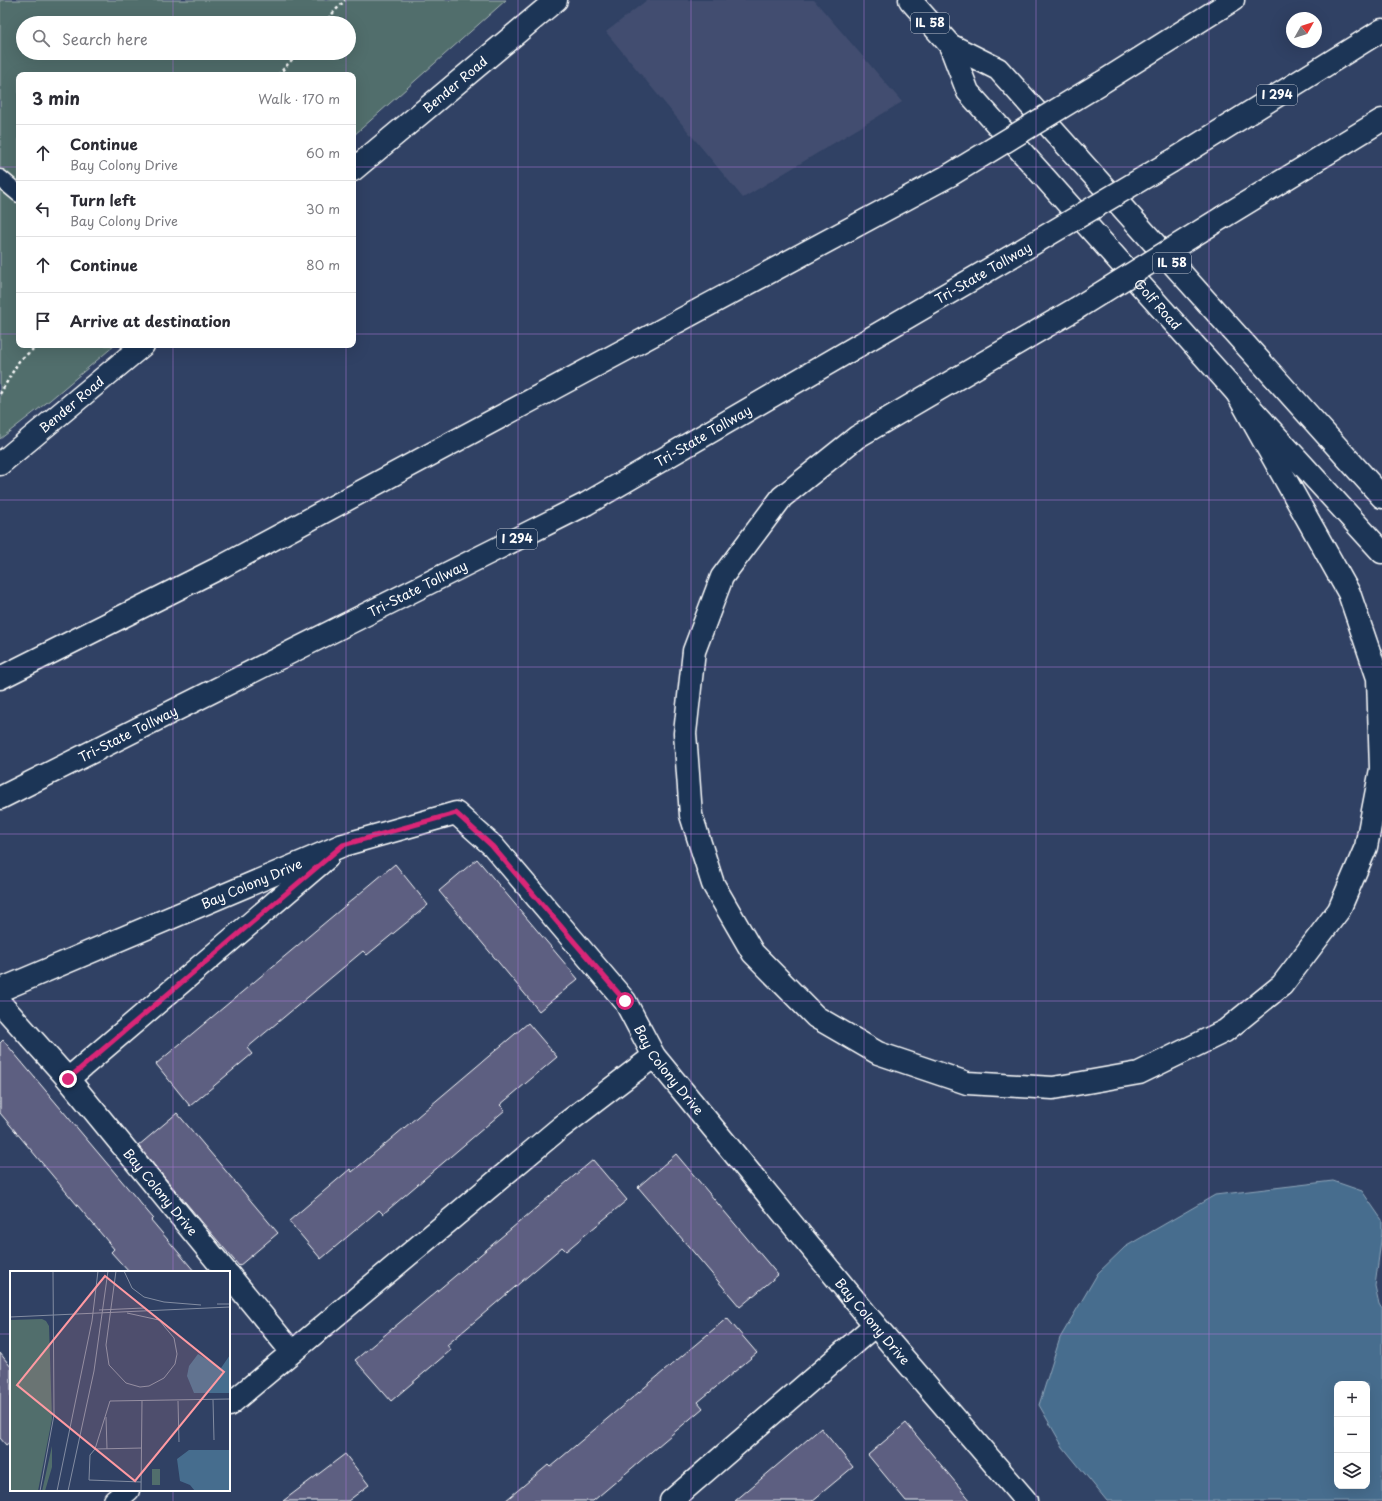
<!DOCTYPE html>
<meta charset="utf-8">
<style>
:root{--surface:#fff;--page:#f2f2f3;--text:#2b2b33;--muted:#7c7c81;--line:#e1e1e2}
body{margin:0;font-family:"Playpen Sans",sans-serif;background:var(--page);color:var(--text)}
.controls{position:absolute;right:12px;bottom:12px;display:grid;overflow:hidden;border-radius:8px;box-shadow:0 4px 16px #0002}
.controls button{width:36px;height:36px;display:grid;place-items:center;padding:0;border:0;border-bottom:1px solid var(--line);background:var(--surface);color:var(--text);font:20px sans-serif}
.compass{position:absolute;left:1286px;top:12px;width:36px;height:36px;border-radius:50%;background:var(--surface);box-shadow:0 4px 16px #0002;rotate:51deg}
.stop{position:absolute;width:12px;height:12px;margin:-9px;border:3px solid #db2777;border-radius:50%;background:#fff}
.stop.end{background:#db2777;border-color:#fff;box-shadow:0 1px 4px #0008}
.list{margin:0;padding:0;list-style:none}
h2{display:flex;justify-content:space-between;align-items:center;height:52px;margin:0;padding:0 16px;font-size:17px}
h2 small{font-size:13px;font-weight:400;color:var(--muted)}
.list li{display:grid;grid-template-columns:26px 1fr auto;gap:12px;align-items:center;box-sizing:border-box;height:56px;padding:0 16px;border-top:1px solid var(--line)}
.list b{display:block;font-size:15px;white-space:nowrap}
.list p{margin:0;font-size:13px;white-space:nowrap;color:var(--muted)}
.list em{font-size:13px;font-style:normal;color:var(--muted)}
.icon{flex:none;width:22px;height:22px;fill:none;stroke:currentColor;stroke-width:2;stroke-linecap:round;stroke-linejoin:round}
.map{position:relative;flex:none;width:1382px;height:1501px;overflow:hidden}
.search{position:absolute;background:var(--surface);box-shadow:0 4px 16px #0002;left:16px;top:16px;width:340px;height:44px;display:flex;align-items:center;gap:10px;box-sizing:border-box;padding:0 14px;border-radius:22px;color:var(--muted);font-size:15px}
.panel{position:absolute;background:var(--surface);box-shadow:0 4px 16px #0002;left:16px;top:72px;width:340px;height:276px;border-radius:8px}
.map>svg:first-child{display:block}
.built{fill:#424e70}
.green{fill:#516e6c;stroke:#a8b6b6;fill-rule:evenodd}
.water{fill:#466d8e;stroke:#90a7bb;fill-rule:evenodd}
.building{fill:#5d5e81;stroke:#fff}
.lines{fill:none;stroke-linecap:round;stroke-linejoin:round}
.service-casing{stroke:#fff;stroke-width:19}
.minor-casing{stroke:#fff;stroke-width:25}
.tertiary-casing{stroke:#fff;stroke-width:25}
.primary-casing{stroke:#fff;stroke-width:25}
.motorway-casing{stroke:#fff;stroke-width:25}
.path{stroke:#fff;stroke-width:2.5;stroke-dasharray:3 3;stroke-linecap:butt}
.service{stroke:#1d3557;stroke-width:16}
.minor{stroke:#1d3557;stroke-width:22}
.tertiary{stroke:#1d3557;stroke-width:22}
.primary{stroke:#1d3557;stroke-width:22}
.motorway{stroke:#1d3557;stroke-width:22}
.motorway-bridge-casing{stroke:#fff;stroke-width:25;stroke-linecap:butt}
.motorway-bridge{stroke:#1d3557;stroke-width:22}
.route{stroke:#db2777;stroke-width:5}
.grid{fill:none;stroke:#a976d5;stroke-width:1;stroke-opacity:0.55}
.labels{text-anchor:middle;stroke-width:4;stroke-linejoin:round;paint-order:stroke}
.shield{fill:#1d3557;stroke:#bbc2cd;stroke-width:1}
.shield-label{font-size:12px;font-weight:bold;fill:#fff}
.street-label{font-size:13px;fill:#fff;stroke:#1d3557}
.inset-road{fill:none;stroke:#838da2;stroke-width:1}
.view{fill:#ff9aa2;fill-opacity:0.15;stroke:#ff9aa2;stroke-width:2}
.inset-edge{fill:none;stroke:#fff;stroke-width:2}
</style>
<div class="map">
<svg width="1382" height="1501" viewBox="0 0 1382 1501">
<rect width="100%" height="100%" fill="#304164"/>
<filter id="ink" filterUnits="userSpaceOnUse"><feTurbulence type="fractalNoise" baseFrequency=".025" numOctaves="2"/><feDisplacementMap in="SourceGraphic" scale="8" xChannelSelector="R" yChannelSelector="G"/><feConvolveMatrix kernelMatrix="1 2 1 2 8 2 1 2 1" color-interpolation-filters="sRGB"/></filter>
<g filter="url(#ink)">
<path class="built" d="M647 0H814L902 102 743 198 606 32Z"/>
<path class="green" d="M0 0H506L353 136V75H19V345H115L50 400 0 439ZM23 23H349V53H23Z"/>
<path class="water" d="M1333 1181 1362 1191 1382 1220V1233L1375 1286 1379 1304 1382 1309V1501H1107L1063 1447 1039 1405 1060 1338 1098 1273 1125 1247 1215 1195ZM1337 1384H1367V1486H1337Z"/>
<path class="building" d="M477 859 578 979 539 1011 439 891Z
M395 864 428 905 367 955 363 951 247 1048 252 1054 190 1106 156 1064Z
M528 1023 557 1057 500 1105 505 1110 383 1214 379 1210 321 1259 289 1221 350 1169 352 1172Z
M3 1040 153 1218 151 1220 195 1272H129L111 1252 114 1249 0 1113V1043Z
M177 1113 278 1233 239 1266 138 1146Z
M676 1154 778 1275 740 1307 638 1187Z
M593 1160 627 1200 566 1251 562 1247 447 1345 451 1350 391 1401 355 1360Z
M727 1318 757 1353 698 1402 703 1408 593 1501H505L548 1465 550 1467Z
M0 1353 11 1367V1441L6 1445 0 1438Z
M906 1423 971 1501H906L868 1455Z
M821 1428 853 1467 812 1501H735Z
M345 1454 369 1485 348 1501H283Z"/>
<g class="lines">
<g class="service-casing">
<path id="service" d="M0 178 19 194"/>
</g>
<g class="minor-casing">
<g id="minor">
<path id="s1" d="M0 990 343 845 456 813 493 846 625 1001 654 1056 875 1325 1026 1501"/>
<path id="s2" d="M0 1003 68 1079 226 1272"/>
<path d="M68 1079 327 858"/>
<path d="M229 1275 292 1352"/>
<path d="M229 1405 560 1128 654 1056"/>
<path d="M115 1501 128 1490"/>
<path d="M671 1501 875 1325"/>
</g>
</g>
<g class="tertiary-casing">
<g id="tertiary">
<path id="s3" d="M353 170 556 0"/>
<path id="s4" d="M0 464 143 345"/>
</g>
</g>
<g class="primary-casing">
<g id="primary">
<path id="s5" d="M910 0 950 45 968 92 1237 393 1382 552"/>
<path d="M950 45 998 69 1382 497"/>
</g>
</g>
<g class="motorway-casing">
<g id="motorway">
<path d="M1101 83 1233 0"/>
<path d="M1172 161 1382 30"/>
<path d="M1223 217 1382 120"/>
<path d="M1077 308 857 437 782 497 722 577 694 651 685 733 691 815 713 884 753 953 816 1017 878 1053 967 1083 1053 1088 1139 1073 1225 1031 1282 985 1339 910 1366 847 1381 769 1378 678 1349 593 1237 393"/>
<path d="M0 678 223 566 950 175"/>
<path id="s6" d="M0 798 586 504 1019 252"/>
</g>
</g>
<path class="path" d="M324 23 345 0
M278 75 298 53
M0 394 19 361 38 345"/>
<use href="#service" class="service"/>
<use href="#minor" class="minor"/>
<use href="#tertiary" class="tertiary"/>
<use href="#primary" class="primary"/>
<use href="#motorway" class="motorway"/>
<g class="motorway-bridge-casing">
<path id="motorway-bridge" d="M950 175 1101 83
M1019 252 1172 161
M1077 308 1223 217"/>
</g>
<use href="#motorway-bridge" class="motorway-bridge"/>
</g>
</g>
<g class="lines" filter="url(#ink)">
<path class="route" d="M68 1079 343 845 456 813 492 846 625 1001"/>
</g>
<path class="grid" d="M173 0V23M346 0V23M518 0V1501M691 0V1501M864 0V1501M1036 0V1501M1209 0V1501M173 53V75M346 53V75M0 167H19M353 167H1382M0 334H19M353 334H1382M173 345V1272M346 345V1501M0 500H1382M0 667H1382M0 834H1382M0 1001H1382M0 1167H1382M0 1334H11M229 1334H1382M173 1490V1501"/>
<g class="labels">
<g class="shield">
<rect x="911" y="13" width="38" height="20" rx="3"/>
<rect x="1257" y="85" width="40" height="20" rx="3"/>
<rect x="1153" y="253" width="38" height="20" rx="3"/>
<rect x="497" y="529" width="40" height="20" rx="3"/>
</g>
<g class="shield-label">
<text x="930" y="27">IL 58</text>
<text x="1277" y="99">I 294</text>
<text x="1172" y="267">IL 58</text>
<text x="517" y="543">I 294</text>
</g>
<g class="street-label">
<text dy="5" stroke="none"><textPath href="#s3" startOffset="133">Bender Road</textPath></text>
<text transform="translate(983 273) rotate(-30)" y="5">Tri-State Tollway</text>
<text dy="5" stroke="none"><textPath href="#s5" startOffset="395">Golf Road</textPath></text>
<text dy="5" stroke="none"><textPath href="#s4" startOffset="93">Bender Road</textPath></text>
<text dy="5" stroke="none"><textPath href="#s6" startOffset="791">Tri-State Tollway</textPath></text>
<text dy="5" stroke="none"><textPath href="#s6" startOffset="467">Tri-State Tollway</textPath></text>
<text dy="5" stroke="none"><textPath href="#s6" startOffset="143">Tri-State Tollway</textPath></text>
<text dy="5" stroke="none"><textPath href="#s1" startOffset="273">Bay Colony Drive</textPath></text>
<text dy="5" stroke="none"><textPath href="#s1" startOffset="825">Bay Colony Drive</textPath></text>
<text dy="5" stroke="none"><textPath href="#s2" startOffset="248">Bay Colony Drive</textPath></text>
<text dy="5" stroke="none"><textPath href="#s1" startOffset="1149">Bay Colony Drive</textPath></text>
</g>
</g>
<g transform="translate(10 1271)">
<rect width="220" height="220" fill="#304164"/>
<path d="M32 48 36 50 39 55 42 148 28 220H0V49ZM42 175V196L35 220H32ZM142 198H150V214H142Z" fill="#516e6c"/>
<path d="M188 83 211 97 220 84V122H184L177 105 179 95ZM179 179H220V220H185L180 214 170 210 167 188Z" fill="#466d8e"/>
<path class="inset-road" d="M106 0 96 74 99 94 116 112 130 116 139 115 154 107 165 93 167 83 164 67 149 49 117 42M114 0 122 17 134 26 154 31 191 34M207 33H220M89 39 134 37M0 46 220 36M203 129 204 169M168 130 169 171M96 146 97 178M85 178 132 177M131 211 79 209 80 184 85 178 100 130 220 128M30 220 44 144 43 0M47 220 82 50 88 0M58 220 84 100 98 0M131 220 132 130"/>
<path class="view" d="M95 5 214 101 125 210 7 114Z"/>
<rect width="220" height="220" class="inset-edge"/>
</g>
</svg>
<div class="controls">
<button>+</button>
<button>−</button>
<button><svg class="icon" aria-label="layers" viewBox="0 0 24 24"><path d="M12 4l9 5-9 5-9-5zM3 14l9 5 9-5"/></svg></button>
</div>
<svg class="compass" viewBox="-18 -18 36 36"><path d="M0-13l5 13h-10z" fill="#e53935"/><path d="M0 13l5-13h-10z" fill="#7c7c81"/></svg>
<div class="stop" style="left:625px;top:1001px"></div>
<div class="stop end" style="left:68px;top:1079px"></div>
<div class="search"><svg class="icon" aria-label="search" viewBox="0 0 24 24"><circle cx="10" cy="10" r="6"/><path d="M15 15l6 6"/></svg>Search here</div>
<section class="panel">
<h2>3 min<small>Walk · 170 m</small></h2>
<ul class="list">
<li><svg class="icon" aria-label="ahead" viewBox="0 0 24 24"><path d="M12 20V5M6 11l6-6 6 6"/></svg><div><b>Continue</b><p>Bay Colony Drive</p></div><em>60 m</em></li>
<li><svg class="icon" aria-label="left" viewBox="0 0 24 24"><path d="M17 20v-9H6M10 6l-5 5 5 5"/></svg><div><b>Turn left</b><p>Bay Colony Drive</p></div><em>30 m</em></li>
<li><svg class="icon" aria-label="ahead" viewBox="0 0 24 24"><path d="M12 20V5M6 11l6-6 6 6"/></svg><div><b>Continue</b></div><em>80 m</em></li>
<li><svg class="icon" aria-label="arrive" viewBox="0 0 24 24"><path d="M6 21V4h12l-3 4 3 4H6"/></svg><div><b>Arrive at destination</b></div></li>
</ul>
</section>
</div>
